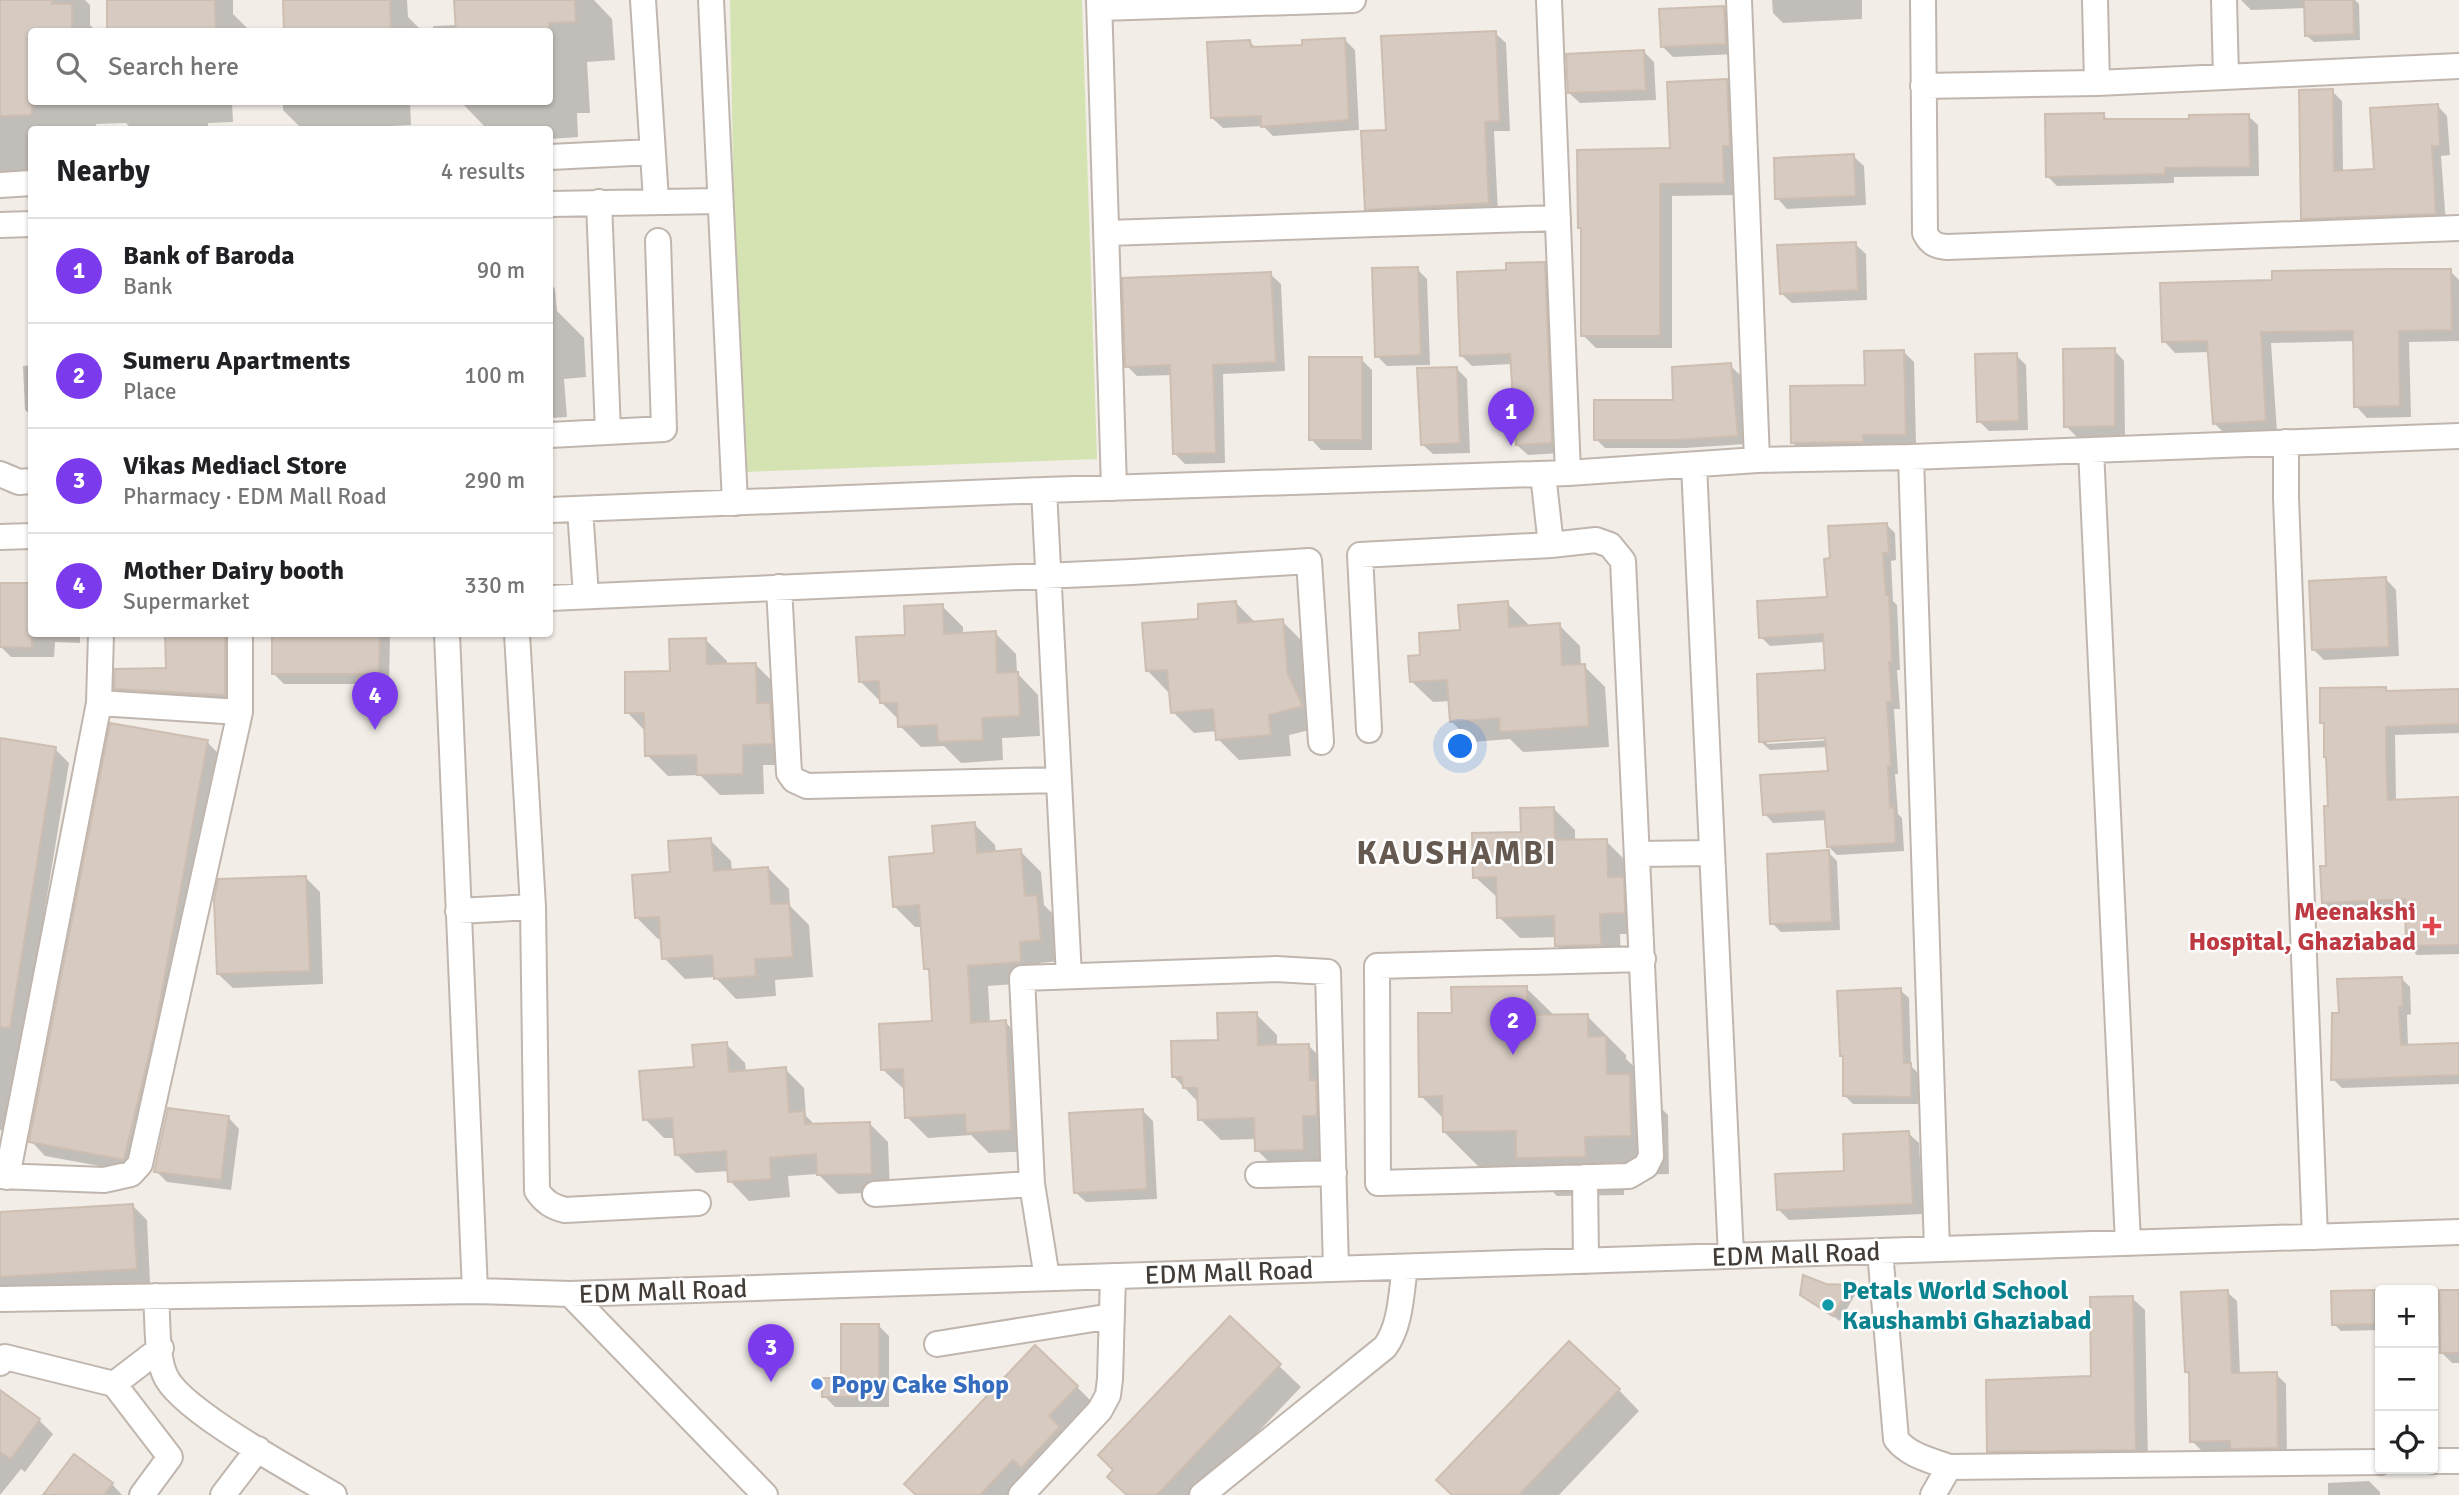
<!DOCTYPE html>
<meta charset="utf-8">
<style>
:root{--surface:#fff;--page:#f2f2f2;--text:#202124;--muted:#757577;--line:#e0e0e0;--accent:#7c3aed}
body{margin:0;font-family:Signika,sans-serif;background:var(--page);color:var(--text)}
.controls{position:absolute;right:21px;bottom:21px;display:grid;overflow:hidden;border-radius:7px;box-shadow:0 2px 5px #0004}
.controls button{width:63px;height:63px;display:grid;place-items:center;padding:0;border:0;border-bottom:2px solid var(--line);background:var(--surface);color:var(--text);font:35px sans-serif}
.you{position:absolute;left:1461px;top:747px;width:24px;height:24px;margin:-18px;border:5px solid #fff;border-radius:50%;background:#1a73e8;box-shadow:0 0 0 10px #1a73e833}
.badge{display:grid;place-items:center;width:46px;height:46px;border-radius:50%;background:var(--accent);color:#fff;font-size:23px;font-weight:700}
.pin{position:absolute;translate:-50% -58px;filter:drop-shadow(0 2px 4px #0008)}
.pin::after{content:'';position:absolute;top:37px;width:24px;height:21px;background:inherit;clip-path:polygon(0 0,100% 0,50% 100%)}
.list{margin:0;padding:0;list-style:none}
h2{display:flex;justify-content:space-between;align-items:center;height:91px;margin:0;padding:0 28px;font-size:30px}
h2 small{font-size:23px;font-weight:400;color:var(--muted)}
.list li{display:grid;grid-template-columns:46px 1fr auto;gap:21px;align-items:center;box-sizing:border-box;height:105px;padding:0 28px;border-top:2px solid var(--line)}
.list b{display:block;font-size:26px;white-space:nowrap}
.list p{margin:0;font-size:23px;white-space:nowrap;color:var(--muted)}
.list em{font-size:23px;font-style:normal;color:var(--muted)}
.icon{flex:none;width:38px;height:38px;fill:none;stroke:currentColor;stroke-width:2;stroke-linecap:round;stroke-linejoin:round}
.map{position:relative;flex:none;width:2459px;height:1495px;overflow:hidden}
.search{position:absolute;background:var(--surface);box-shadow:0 2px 5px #0004;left:28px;top:28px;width:525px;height:77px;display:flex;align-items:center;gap:18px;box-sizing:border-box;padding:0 24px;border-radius:7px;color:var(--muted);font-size:26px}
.panel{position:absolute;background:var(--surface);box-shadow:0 2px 5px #0004;left:28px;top:126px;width:525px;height:511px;border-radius:7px}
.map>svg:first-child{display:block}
.green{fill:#d5e3b3}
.shadow{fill:#0003;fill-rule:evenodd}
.building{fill:#d6cac1;stroke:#cdbeb1;stroke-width:2}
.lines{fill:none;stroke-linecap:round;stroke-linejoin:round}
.street-casing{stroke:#c0b6ae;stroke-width:28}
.street{stroke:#fff;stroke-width:24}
.health-dot{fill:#e0444e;stroke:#fff;stroke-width:2.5}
.culture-dot{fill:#0f9aa8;stroke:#fff;stroke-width:2.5}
.shop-dot{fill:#3f7fe0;stroke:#fff;stroke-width:2.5}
.labels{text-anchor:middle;stroke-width:5;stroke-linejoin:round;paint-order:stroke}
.health-label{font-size:26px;font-weight:bold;fill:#be3a42;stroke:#fff;text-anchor:end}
.street-label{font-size:26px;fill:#443d37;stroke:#fff}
.culture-label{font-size:26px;font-weight:bold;fill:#0d838f;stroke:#fff;text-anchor:start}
.shop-label{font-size:26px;font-weight:bold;fill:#366cbe;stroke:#fff;text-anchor:start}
.district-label{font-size:33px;font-weight:bold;letter-spacing:2px;fill:#66594f;stroke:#fff}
</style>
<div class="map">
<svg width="2459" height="1495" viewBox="0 0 2459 1495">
<rect width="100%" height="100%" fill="#f2ede7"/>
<path class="green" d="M730 0H1082L1097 459 743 472 733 167Z"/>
<path class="shadow" d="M0 0H85L90 5V25L97 32H32V102H232L233 122 208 123V130H133L126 123 96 124V126L81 127V130H32V178H6L0 172Z
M109 0H233V14L251 32H109Z
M284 0H407L408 17 423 32H286Z
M456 0H594L612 19 615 60 587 62 590 113H577L578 137 550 139V130H488L461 102H550V32H434L433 26 458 25Z
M1772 0H1862V19L1783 23 1773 13Z
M2241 0H2355L2359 4 2360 40 2314 42 2307 36 2306 8 2251 10Z
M1724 8 1734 18 1735 54 1673 57 1662 46Z
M1495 33 1506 43 1510 131H1494L1498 213 1377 219 1367 209 1387 131Z
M1345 40 1355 50 1359 130 1273 136 1263 126 1223 128 1212 118 1250 42 1257 49 1304 46Z
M1644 52 1654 62 1656 100 1580 103 1569 93Z
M1727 81 1739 93 1736 195 1672 196V348H1596L1583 335V230L1580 227 1672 150Z
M2332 91 2342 101 2343 172 2376 170 2437 105 2447 116 2450 155 2441 156 2446 224 2313 229 2302 218Z
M283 102H410L411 125 371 127V130H303L283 110Z
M2103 115 2109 120H2191L2248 116 2258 125 2259 176 2174 177V183L2057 186 2047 176Z
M1853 156 1864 166 1866 205 1787 209 1777 198Z
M1855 244 1866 254 1867 300 1792 303 1781 293Z
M1544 264 1554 274 1562 453 1528 455 1517 445 1512 364 1472 366 1462 356 1508 272Z
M1417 269 1427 279 1430 365 1387 366 1377 356Z
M2450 271 2459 280V341L2409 342 2411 417 2367 418 2356 406 2355 341 2271 343 2277 432 2226 435 2214 423 2210 352 2175 353 2164 341Z
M1270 274 1281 284 1285 371 1223 374 1225 463 1185 464 1175 454 1172 375 1137 376 1127 366Z
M550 283 555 289 557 311 584 338 586 377 564 379 567 417 552 418 554 447H550Z
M2114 350 2124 361 2125 436 2077 437 2066 426Z
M1904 352 1914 362 1916 444 1873 445V452L1803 453 1793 443 1867 387Z
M2016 355 2026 365 2028 430 1989 431 1979 421Z
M1361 359 1372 370V450H1321L1311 439Z
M32 365V416L25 410 23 366Z
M1730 365 1740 375 1746 444 1685 448H1605L1596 439 1675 402Z
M1456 368 1467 379 1470 453 1433 454 1422 444Z
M1886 524 1895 533 1896 560 1891 561 1893 601 1897 605 1900 670H1897L1900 709H1894L1898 774H1895L1898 814 1902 818 1904 851 1837 855 1828 846 1827 820 1773 823 1765 814 1830 773 1828 747 1770 750 1761 742 1827 671 1825 642 1770 646 1761 637 1829 599ZM1834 736V740L1767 744V740Z
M2386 579 2396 590 2399 656 2324 660 2314 650Z
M0 584 32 634H80V643L55 642 54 657H11L0 646Z
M1236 603 1256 623 1282 621 1303 642 1322 727 1289 735 1291 756 1239 760 1218 739 1217 731 1194 733 1173 712 1171 691 1168 692 1148 671 1200 620Z
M1507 603 1528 624V627L1559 625 1580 646 1581 666H1584L1605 687 1609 747 1523 752 1510 739 1472 742 1451 721 1450 701 1433 702 1412 682 1422 657Z
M942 606 963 627V635L995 633 1016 654 1017 673 1038 695 1040 736 1002 738 1003 760 961 763 944 746 921 747 900 726V721L860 681Z
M167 634H245L239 708 130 702 116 688 168 670Z
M274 634H390L389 684H284L273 673Z
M706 640 727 661V665H756L777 686 793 765H763L764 794 720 795 700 775 668 776 647 755 646 732 627 712Z
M2385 689 2389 693 2459 690V733L2395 735 2396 802 2459 799V954L2417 955 2407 945V908L2333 911 2324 902 2328 867 2329 807 2325 726 2322 723Z
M207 742 221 756 138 1173 45 1156 31 1141Z
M55 749 69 763 8 1132 0 1130V750Z
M1554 809 1575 830V842L1606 841 1627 862 1646 934H1620L1621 966 1578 967 1557 946V937L1520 938 1499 917 1498 898 1475 877 1523 833Z
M974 824 995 845 996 853 1020 851 1041 872 1044 905 1057 918 1061 961 1040 963 1041 982 988 986 990 1023 1005 1022 1026 1043 1032 1151 989 1153 971 1135 928 1138 907 1117 906 1091 883 1070 934 1023 931 973 926 969 923 927H915L894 906 936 855Z
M710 840 731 861 732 871 768 868 789 889 790 906 809 925 813 977 775 980 776 996 736 999 715 977 685 979 664 958 662 938 658 939 637 918 672 873Z
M1828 852 1837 861 1840 930 1781 932 1772 923Z
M305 877 320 892 323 984 233 988 218 974Z
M2402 979 2410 987 2411 1014 2407 1015 2408 1047 2459 1045V1084L2342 1088 2333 1079 2340 1014Z
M1526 988 1555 1016H1587L1626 1055V1059L1645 1077V1092L1668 1115 1669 1174 1624 1175V1195L1557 1196 1531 1170 1483 1171 1444 1132V1119L1421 1096 1454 1015Z
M1900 990 1909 998 1911 1066 1918 1073V1104H1853L1845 1096V1058L1842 1055Z
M1256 1014 1277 1035V1047L1309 1046 1330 1067 1324 1170 1278 1171 1257 1150 1256 1139 1221 1140 1200 1119 1199 1103 1174 1077Z
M726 1044 745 1063 746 1072 785 1069 804 1088 806 1116 815 1125 869 1123 888 1142 890 1192 838 1194 818 1174 788 1176 790 1197 749 1201 730 1181 729 1171 696 1173 676 1154 675 1138H664L645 1119 696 1068Z
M1143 1111 1153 1121 1157 1199 1086 1202 1075 1192Z
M229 1118 239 1129 231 1190 167 1182 156 1171Z
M1908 1133 1919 1143 1923 1214 1789 1220 1778 1209 1846 1173Z
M133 1206 147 1220 150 1283 0 1292V1213Z
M1825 1285 1850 1287 1856 1293 1840 1321 1802 1294Z
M2459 1291V1363H2452L2442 1353Z
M2227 1292 2237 1301 2240 1375 2276 1374 2286 1384 2287 1457 2241 1458 2234 1450 2202 1451 2192 1441 2191 1377 2186 1372Z
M2374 1292 2380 1298V1330L2341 1331 2334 1324Z
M2132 1298 2145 1310 2148 1462 2001 1463 1989 1451 2093 1378Z
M1230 1319 1301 1387 1198 1495H1128Z
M878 1325 889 1336V1407H835L824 1396 843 1380Z
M1077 1387 1098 1408 1020 1495H917Z
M1619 1390 1639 1411 1559 1495H1454Z
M2 1394 39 1420 53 1434 25 1472 21 1469 0 1495V1397Z
M2369 1481 2380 1492V1495H2328V1483Z
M112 1484 122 1495H45Z"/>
<path class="building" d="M0 0H52V4H72V32H32V115L0 116Z
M107 0H215L216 32H107Z
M283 0H390L391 32H284Z
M454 0H575L576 22 549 23V32H456Z
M2304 0H2353L2354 34 2305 36Z
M1724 6 1726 44 1661 47 1659 9Z
M1496 31 1500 121 1485 122 1489 203 1365 210 1361 131 1386 130 1381 36Z
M1345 38 1349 120 1261 127V116L1211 118 1207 42 1250 40 1251 47 1302 45V40Z
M1644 50 1646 90 1568 93 1566 54Z
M1727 79 1730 146H1723L1724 183 1660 184V336H1581V228H1578L1577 150 1670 148 1667 82Z
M2333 89 2334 171 2374 169 2370 108 2438 104 2440 146H2432L2436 214 2301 219 2299 90Z
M2104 113V119H2189V115L2249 114 2250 167 2165 168V174L2046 177 2045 114Z
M1854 154 1856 196 1775 199 1774 158Z
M1856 242 1858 290 1780 294 1777 245Z
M1545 262 1552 443 1516 445 1510 354 1460 356 1457 272 1506 270V263Z
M1418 267 1421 355 1375 357 1372 268Z
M2391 269H2451L2452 330 2399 331 2400 406 2354 407 2353 331 2261 332 2266 421 2213 424 2207 341 2162 342 2160 283 2272 280V271Z
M1271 272 1276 362 1213 365 1216 453 1173 454 1170 365 1125 367 1122 278Z
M2115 348V426L2064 427 2063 349Z
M1904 350 1906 435H1863V442L1791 443 1790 386 1865 385 1864 351Z
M2017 353 2019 421 1977 422 1975 354Z
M1309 357H1362V440H1309Z
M1731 363 1738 436 1675 440H1594V400H1673L1672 367Z
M1457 367 1460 443 1421 445 1417 368Z
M1887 523 1889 553H1883L1886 595H1889L1892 662H1889L1892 701 1887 702 1891 766H1888L1890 808 1894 807 1896 843 1827 847 1824 811 1763 815 1760 775 1828 771 1825 738 1759 742 1757 674 1825 670 1823 634 1759 638 1757 601 1827 597 1824 559 1830 558 1828 526Z
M2386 577 2389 647 2312 650 2309 581Z
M0 583H32V648L0 647Z
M1236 601 1238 623 1283 619 1288 674 1303 706 1269 715 1271 735 1216 740 1213 709 1171 713 1167 670 1146 671 1142 623 1198 619V604Z
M1508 601 1509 627 1560 623 1562 665 1585 664 1589 726 1500 732 1499 718 1450 722 1447 680 1410 682 1408 656 1420 655 1419 633 1460 630 1458 605Z
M943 604 944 634 996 631 997 673 1018 672 1020 716 982 718 983 740 938 742 937 725 898 727 897 703H880L879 681 859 682 856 637 905 635 904 606Z
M165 634H225V695L114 689 115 669 166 668Z
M272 634H380L379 674H272Z
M706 638 707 664 756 663 757 703H770L773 744 743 745V774L697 775 696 755 645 756 644 713H625V672L670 671 669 639Z
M2386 687V691L2459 689V724L2386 727V756L2388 800 2459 797V945L2406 946 2405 899 2322 903 2320 866H2326L2324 806H2328L2326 757H2324V723H2320V688Z
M110 723 208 740 155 1029 124 1160 29 1142Z
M0 738 56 747 10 1028 0 1027Z
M1554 807 1555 840 1607 839 1608 877H1624L1625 913 1600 914 1601 945 1555 946 1554 916 1497 918 1496 877 1473 878 1472 833 1521 832 1520 808Z
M975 822 977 853 1021 849 1025 896 1037 895 1041 940 1020 942 1021 962 968 966 971 1023 1006 1020 1011 1130 966 1133 965 1114 905 1118 903 1069 881 1070 879 1024 932 1021 929 969H924L919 905 893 907 889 857 934 853 932 826Z
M711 838 714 871 768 867 771 904 789 903 793 957 755 959 756 976 714 979 712 955 662 959 659 917 635 918 632 875 670 872 668 841Z
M1829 850 1832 922 1770 924 1767 854Z
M306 876 310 971 217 974 214 900 218 879Z
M2402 977 2403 1006 2399 1007 2401 1045 2459 1043V1075L2331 1080 2332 1013H2339L2337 979Z
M1527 986V1015L1588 1014V1037L1606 1036 1607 1074H1630L1631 1136 1585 1137 1586 1157 1516 1158V1131L1443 1132 1442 1096 1419 1097 1418 1013H1452L1451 987Z
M1901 988 1904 1063H1911V1097L1843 1096V1056H1840L1837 991Z
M1257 1012 1258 1045 1309 1044 1310 1080H1316L1317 1116H1303L1304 1150 1255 1151 1254 1118 1198 1120 1197 1088H1183L1182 1077H1172L1171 1041 1218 1040 1217 1013Z
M727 1042 729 1072 786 1067 789 1112 804 1111 805 1124 870 1122 872 1174 817 1175 816 1154 770 1158 771 1179 728 1182 726 1151 675 1155 672 1118 643 1120 639 1071 694 1067 692 1045Z
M168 1108 229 1116 221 1180 154 1172Z
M1143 1109 1147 1189 1074 1193 1069 1113Z
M1909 1131 1913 1204 1777 1210 1775 1174 1844 1171 1843 1134Z
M133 1204 137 1269 0 1277V1212Z
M1803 1275 1826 1284 1850 1285 1833 1316 1800 1295Z
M2228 1290 2232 1373 2277 1372 2278 1448 2230 1449V1441L2190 1442 2189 1372H2185L2181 1292Z
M2375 1290V1324L2332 1325 2331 1291Z
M2439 1290H2459V1353H2440Z
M2133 1296 2136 1450 1987 1452 1986 1380 2091 1376 2090 1297Z
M1230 1316 1281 1364 1157 1495H1127L1107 1477 1113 1470 1098 1455Z
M841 1324H879V1397H822V1378H841Z
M1569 1341 1620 1389 1519 1495H1452L1436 1480Z
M1035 1345 1078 1386 1049 1416 1060 1427 1021 1468 1013 1460 980 1495H916L904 1484Z
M0 1390 40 1419 11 1459 0 1452Z
M74 1454 113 1483 104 1495H43Z"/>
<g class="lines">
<g class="street-casing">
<path id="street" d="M643 0 656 200
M711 0 735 503
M1099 0 1114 488
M1549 0 1568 473
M1739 0 1757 460
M1923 0 1925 233C1930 243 1935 246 1947 247L2459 228
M2095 0 2097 83
M2224 0 2226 77
M1100 8 1353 0
M1923 86 2097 83 2459 66
M550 157 652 152
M0 185 32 183
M599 202 608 432
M550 204 719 201
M0 225 32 224
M1107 233 1558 218
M550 435 664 429 658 241
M2286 442V498L2315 1237
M2091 450 2128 1243
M1911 457 1937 1249
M1694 465 1731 1256
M0 474 19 482 32 481
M1543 474 1551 545
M1044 490 1069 976
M580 509 586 596
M550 510 1044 490 1568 473 1757 460 1911 457 2459 436
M0 537 32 536
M779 587 789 773 794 780 807 786 1058 780
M550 598 1132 572 1309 561 1321 742
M447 634 475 1291
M517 634 533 907 537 1191C545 1202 552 1207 565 1210L698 1203
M240 712V634
M1369 730 1360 555 1551 545 1596 540 1610 545 1623 561C1633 760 1643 958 1651 1156L1646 1166 1629 1176 1378 1183 1377 966 1643 959
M1639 854 1712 853
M458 911 533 907
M1258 1175 1334 1173
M0 1176 104 1180 131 1174 140 1164 240 712 99 703
M7 1177 99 703 101 634
M1585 1177 1586 1261
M1032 1184 1047 1278
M875 1194 1032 1184 1022 978 1276 969 1328 972 1336 1269
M1880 1251 1896 1439C1909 1456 1931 1460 1949 1467
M570 1294 765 1495
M156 1296C158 1319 156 1355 165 1375 179 1410 298 1473 334 1495
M0 1299 475 1291 570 1294 2459 1232
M937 1344 1112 1316
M0 1363 5 1357 114 1384 170 1457 142 1495
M114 1384 161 1348
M2433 1461H2459
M223 1495 258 1449
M1021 1495 1100 1410 1108 1395 1110 1379 1113 1276
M1202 1495 1385 1347C1401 1325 1401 1294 1405 1267
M1933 1495 1949 1467 2380 1462"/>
</g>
<use href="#street" class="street"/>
</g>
<path class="health-dot" d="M2428.5 915.5h7v7h7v7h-7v7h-7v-7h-7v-7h7z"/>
<circle class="culture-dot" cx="1828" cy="1305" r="7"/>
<circle class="shop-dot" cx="817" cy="1384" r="7"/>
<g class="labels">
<g class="health-label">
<text x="2416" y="920">Meenakshi<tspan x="2416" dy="30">Hospital, Ghaziabad</tspan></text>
</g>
<g class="street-label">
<text transform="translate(1796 1254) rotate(-2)" y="9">EDM Mall Road</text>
<text transform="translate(1229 1272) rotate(-2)" y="9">EDM Mall Road</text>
<text transform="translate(663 1291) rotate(-2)" y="9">EDM Mall Road</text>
</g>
<g class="culture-label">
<text x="1842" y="1299">Petals World School<tspan x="1842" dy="30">Kaushambi Ghaziabad</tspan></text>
</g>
<g class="shop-label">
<text x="831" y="1393">Popy Cake Shop</text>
</g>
<g class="district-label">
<text x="1457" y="864">KAUSHAMBI</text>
</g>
</g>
</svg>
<div class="controls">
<button>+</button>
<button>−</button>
<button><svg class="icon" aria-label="locate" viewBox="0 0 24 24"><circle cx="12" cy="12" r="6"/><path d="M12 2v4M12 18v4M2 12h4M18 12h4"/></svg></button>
</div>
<div class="you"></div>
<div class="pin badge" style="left:1511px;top:446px">1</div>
<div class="pin badge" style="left:1513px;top:1055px">2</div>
<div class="pin badge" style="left:771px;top:1382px">3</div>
<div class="pin badge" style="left:375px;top:730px">4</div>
<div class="search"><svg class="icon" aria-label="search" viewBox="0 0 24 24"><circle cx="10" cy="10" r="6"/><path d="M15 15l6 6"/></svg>Search here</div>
<section class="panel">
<h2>Nearby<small>4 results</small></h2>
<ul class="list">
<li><span class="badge">1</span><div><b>Bank of Baroda</b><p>Bank</p></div><em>90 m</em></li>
<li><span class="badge">2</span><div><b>Sumeru Apartments</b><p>Place</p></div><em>100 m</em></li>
<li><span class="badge">3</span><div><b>Vikas Mediacl Store</b><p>Pharmacy · EDM Mall Road</p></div><em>290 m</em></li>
<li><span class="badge">4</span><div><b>Mother Dairy booth</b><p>Supermarket</p></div><em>330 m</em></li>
</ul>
</section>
</div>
